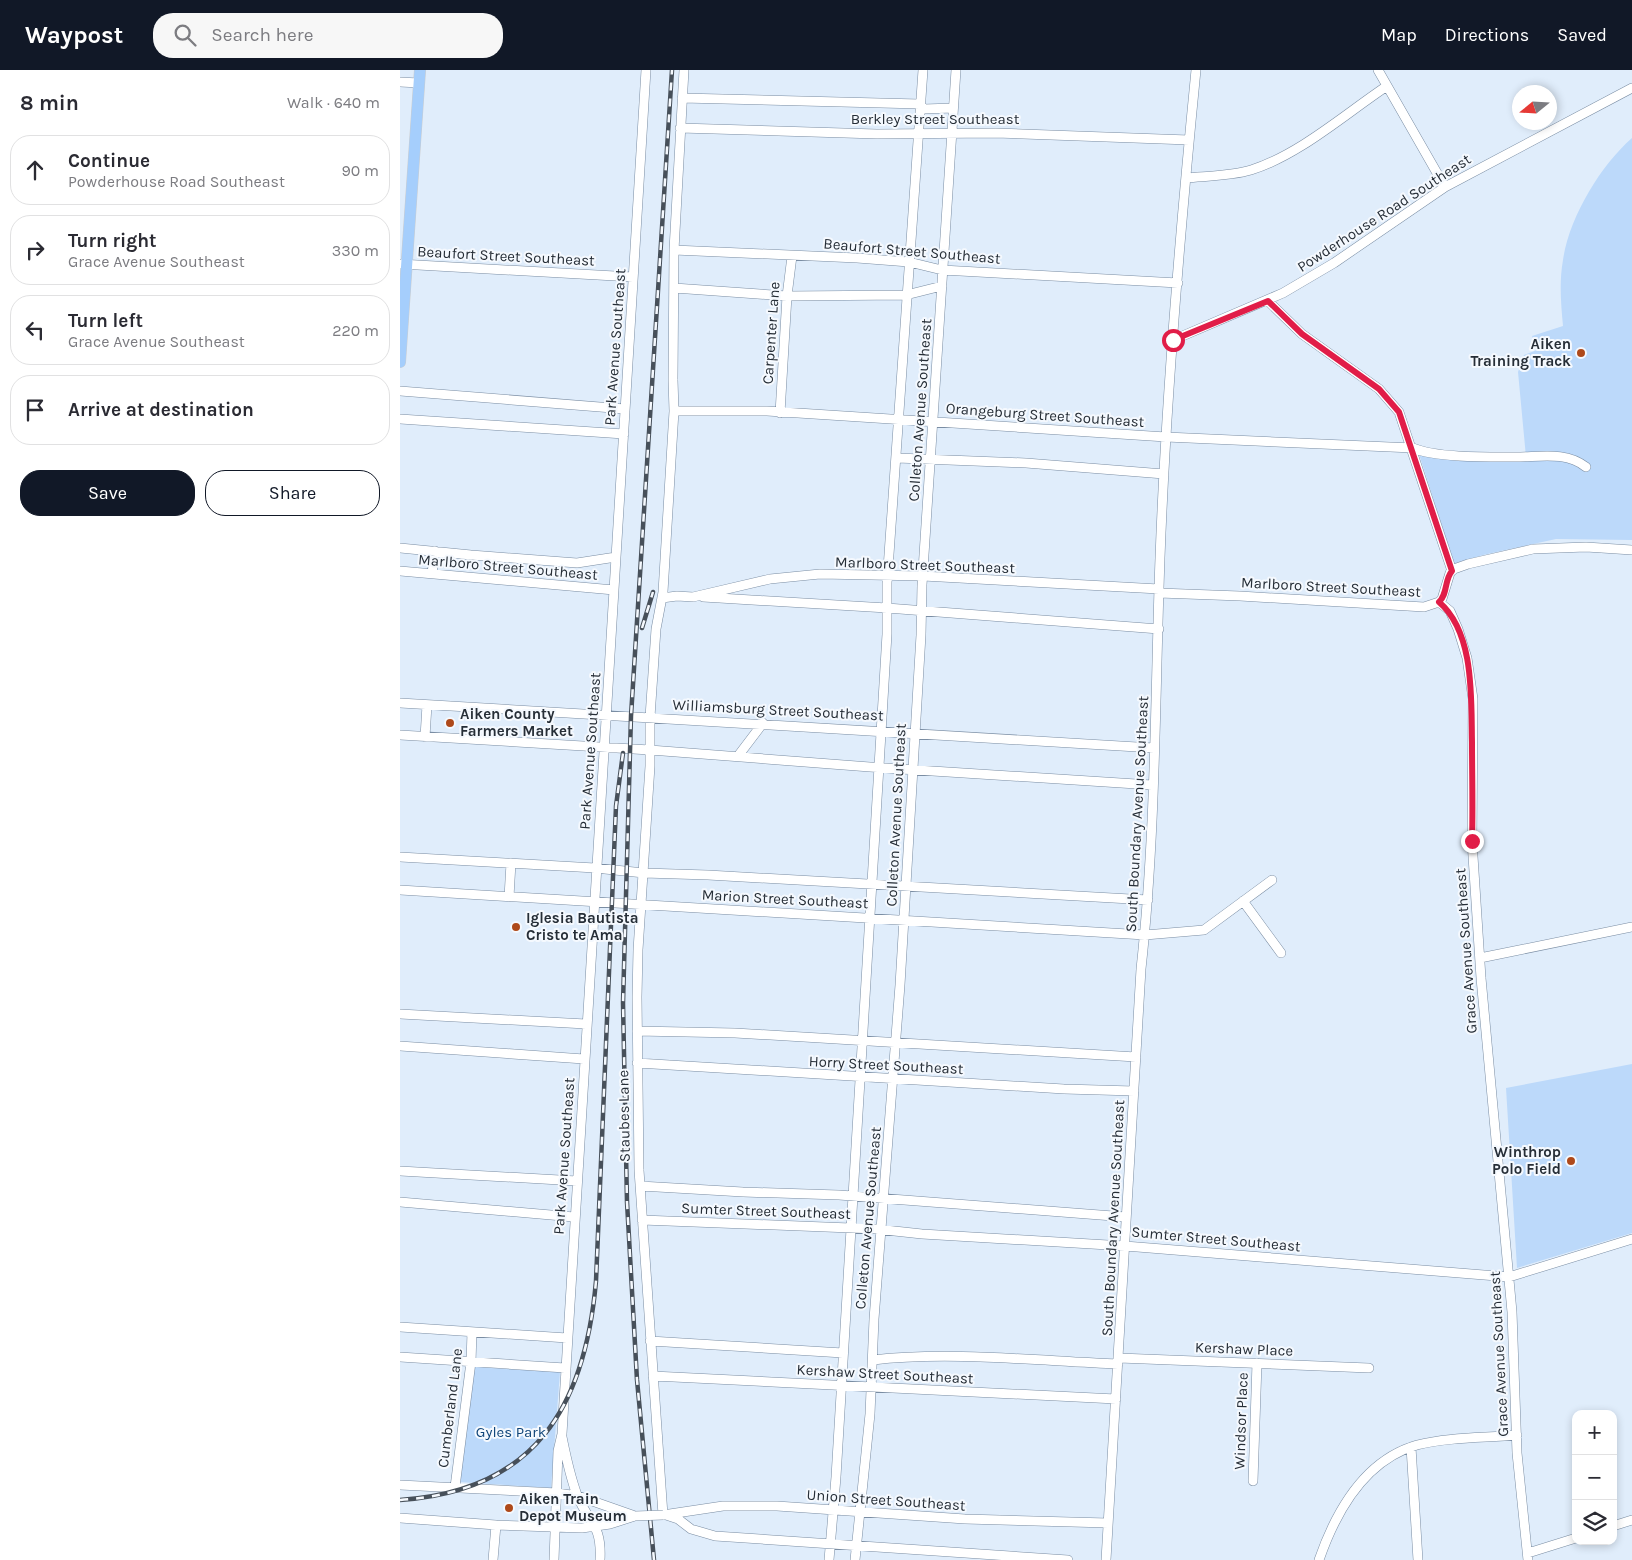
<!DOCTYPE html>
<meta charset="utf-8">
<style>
:root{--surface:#fff;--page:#f7f7f7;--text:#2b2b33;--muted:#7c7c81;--line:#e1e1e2;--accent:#111827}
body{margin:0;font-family:Karla,sans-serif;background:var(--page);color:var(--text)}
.controls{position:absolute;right:15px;bottom:15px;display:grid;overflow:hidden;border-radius:10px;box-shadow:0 2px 8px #0003}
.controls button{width:45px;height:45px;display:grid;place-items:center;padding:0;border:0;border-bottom:1px solid var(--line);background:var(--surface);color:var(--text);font:25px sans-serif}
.compass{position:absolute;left:1112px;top:15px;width:45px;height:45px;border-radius:50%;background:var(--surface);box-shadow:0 2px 8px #0003;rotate:252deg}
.stop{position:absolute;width:15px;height:15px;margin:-11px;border:4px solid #e11d48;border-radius:50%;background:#fff}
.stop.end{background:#e11d48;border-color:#fff;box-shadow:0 1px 5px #0008}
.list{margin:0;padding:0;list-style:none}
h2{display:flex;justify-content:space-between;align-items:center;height:65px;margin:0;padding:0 20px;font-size:21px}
h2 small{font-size:16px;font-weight:400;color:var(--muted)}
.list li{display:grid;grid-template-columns:32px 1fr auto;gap:15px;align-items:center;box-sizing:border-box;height:70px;margin:0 10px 10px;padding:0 10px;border:1px solid var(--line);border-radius:20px}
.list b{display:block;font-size:19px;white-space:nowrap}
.list p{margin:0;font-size:16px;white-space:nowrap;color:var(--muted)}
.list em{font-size:16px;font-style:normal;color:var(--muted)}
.actions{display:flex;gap:10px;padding:15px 20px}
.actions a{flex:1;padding:11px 0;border:1px solid var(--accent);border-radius:20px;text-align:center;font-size:18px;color:var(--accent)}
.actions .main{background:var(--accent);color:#fff}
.icon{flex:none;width:28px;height:28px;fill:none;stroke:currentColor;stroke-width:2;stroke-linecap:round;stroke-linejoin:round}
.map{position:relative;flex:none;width:1232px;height:1490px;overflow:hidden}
header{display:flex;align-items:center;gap:30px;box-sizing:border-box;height:70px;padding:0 25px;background:var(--accent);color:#fff}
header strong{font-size:24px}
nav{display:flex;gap:28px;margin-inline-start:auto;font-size:18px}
.search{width:350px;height:45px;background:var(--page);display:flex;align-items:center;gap:12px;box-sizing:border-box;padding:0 18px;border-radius:20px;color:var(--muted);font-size:19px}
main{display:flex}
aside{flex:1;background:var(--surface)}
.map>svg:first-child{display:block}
.green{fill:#bcd9fa}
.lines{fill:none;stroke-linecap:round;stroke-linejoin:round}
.minor-casing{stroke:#7a8da3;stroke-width:10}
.major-casing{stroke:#cbcdcf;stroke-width:12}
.minor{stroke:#fff;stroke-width:9}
.major{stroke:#a5cefc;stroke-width:11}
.rail-casing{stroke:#47505a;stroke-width:4.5}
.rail{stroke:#f5f9fe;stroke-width:2.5;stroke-dasharray:8;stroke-linecap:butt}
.minor-bridge-casing{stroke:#7a8da3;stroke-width:10;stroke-linecap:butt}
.minor-bridge{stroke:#fff;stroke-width:9}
.route{stroke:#e11d48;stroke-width:6}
.poi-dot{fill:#ae491a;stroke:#f5f9fe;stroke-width:2}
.labels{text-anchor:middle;stroke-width:4;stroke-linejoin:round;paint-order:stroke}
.street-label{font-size:15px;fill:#262e37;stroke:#f5f9fe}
.poi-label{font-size:15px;font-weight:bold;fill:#262e37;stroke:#f5f9fe;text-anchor:start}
.park-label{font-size:15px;fill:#0f4579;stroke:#f5f9fe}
</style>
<header>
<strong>Waypost</strong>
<div class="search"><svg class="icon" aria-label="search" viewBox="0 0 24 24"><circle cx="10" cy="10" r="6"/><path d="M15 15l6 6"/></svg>Search here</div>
<nav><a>Map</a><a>Directions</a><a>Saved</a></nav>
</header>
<main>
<aside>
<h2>8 min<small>Walk · 640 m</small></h2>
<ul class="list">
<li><svg class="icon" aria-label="ahead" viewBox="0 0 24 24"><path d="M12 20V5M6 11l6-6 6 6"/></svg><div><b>Continue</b><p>Powderhouse Road Southeast</p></div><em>90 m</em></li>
<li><svg class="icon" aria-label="right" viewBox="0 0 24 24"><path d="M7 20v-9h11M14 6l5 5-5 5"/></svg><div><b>Turn right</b><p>Grace Avenue Southeast</p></div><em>330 m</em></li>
<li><svg class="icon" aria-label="left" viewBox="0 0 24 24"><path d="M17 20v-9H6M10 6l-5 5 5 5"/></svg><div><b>Turn left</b><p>Grace Avenue Southeast</p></div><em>220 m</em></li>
<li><svg class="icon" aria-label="arrive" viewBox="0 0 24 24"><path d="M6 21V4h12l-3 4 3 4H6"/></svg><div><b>Arrive at destination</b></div></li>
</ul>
<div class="actions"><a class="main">Save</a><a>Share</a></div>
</aside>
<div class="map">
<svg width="1232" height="1490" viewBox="0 0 1232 1490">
<rect width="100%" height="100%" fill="#e0edfb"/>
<path class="green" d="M1232 68V470L1156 469 1083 485 1054 494 1019 384 1126 387 1118 302 1124 285 1137 280 1132 266 1163 256C1161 234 1159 212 1163 190 1169 148 1200 96 1232 68Z
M1232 994V1163L1117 1198 1106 1018Z
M73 1297 160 1302 151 1418 59 1412Z"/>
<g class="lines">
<g class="minor-casing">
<path id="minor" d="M978 0 1045 117
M0 12 19 13
M282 28 520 34 524 39 553 38
M280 58 477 64 596 63 789 70
M786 108C807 106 831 106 851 100 899 85 945 44 987 16
M274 180 457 188 509 192 542 200 778 213
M0 194 233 207
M274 218 387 226 506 225 542 216
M868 231 902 264 979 319 999 342 1052 501
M773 270 883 223 934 193 1045 117 1232 18
M0 321 225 339
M274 341H367L766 367 1013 378C1036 388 1089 387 1116 387 1140 387 1166 381 1186 397
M380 343 387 226 392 186
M0 349 224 364
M497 388 626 393 764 404
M0 478 71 485 177 493 216 487
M0 501 214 520
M32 503 35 481
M759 523 840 526 1024 537 1039 532
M303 527 487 538 759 559
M262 528 277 526 293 527 370 509 420 504 523 506 759 519
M1039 532 1050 541 1058 559 1067 588 1073 629 1072 771 1081 908 1112 1242 1117 1383 1128 1490
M1039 532 1042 529 1050 503 1054 499 1068 494 1133 479 1186 477 1232 480
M0 633 754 678
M0 665 250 680 470 697 752 715
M25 667 27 635
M338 686 363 653
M0 787 195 798 244 803 308 805 748 830
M0 820 745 865 804 860 872 810
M109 827 111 793
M843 831 881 883
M1080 888 1232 857
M0 944 186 954
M237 961 335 963 736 987
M0 976 184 989
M237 993 664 1019 734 1021
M0 1101 177 1111
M240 1116 343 1122 439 1125 726 1147
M0 1132 174 1147
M242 1150 476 1159 522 1164 725 1176 1109 1207 1232 1169
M0 1257 167 1268
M250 1271 443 1283
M0 1287 165 1298
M719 1288 969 1298
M473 1290C549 1281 640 1291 718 1294
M253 1306 716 1329
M162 1367C166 1387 170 1406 177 1425 189 1454 202 1454 200 1490
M1011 1377 1018 1490
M853 1411 857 1293
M0 1415 157 1423 178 1426 235 1446
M55 1417 71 1292 72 1262
M263 1445 239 1100 237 927 238 880 250 696V647L256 559 263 522 274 341 273 310 274 180 284 0
M263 1445 323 1436H377L565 1449 708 1453
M266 1445 278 1449 291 1459 315 1466 668 1490
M0 1448 96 1455 182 1458 210 1454 235 1446
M1213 1456 1232 1450
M1128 1483 1176 1468
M93 1490 96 1455
M154 1490 158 1381 162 1364 246 0
M429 1490 436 1407 487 564V513L523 0
M455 1490 470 1344 474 1249 500 915 521 565 522 515 556 0
M706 1490 741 899C756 762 755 625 760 488 766 325 780 162 796 0
M919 1490C936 1441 965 1390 1017 1375 1049 1367 1084 1368 1117 1365"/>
</g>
<g class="major-casing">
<path id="major" d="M0 292 20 0"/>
</g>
<use href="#minor" class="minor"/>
<use href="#major" class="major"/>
<g class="rail-casing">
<path id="rail" d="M242 558 253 522
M0 1430C135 1421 185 1337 196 1211L216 736 223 683
M254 1490 237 1310 227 1132 223 933 231 646 272 0"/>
</g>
<use href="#rail" class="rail"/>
<g class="minor-bridge-casing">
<path id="minor-bridge" d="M235 1446 263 1445"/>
</g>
<use href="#minor-bridge" class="minor-bridge"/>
</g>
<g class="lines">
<path class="route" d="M773 270 868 231 902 264 979 319 999 342 1052 501C1044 510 1048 524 1039 532 1075 563 1071 629 1072 672 1072 705 1073 738 1072 771"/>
</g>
<g class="poi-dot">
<circle cx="1181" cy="283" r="5"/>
<circle cx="50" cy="653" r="5"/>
<circle cx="116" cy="857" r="5"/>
<circle cx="1171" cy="1091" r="5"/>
<circle cx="109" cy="1438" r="5"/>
</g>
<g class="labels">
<g class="street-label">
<text x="535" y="54">Berkley Street Southeast</text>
<text transform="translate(984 143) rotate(-33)" y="5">Powderhouse Road Southeast</text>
<text transform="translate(512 181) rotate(5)" y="5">Beaufort Street Southeast</text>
<text transform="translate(106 186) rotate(3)" y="5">Beaufort Street Southeast</text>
<text transform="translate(371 263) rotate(-86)" y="5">Carpenter Lane</text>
<text transform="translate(215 277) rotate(-86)" y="5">Park Avenue Southeast</text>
<text transform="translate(520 340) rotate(-86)" y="5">Colleton Avenue Southeast</text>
<text transform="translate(645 345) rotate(4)" y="5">Orangeburg Street Southeast</text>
<text transform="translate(525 495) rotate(2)" y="5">Marlboro Street Southeast</text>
<text transform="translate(108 497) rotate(5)" y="5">Marlboro Street Southeast</text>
<text transform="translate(931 517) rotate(3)" y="5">Marlboro Street Southeast</text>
<text transform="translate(378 640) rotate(3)" y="5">Williamsburg Street Southeast</text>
<text transform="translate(190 681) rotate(-86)" y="5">Park Avenue Southeast</text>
<text transform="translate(737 744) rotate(-87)" y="5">South Boundary Avenue Southeast</text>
<text transform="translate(496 745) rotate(-87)" y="5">Colleton Avenue Southeast</text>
<text transform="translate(385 829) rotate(3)" y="5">Marion Street Southeast</text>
<text transform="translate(1066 881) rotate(-94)" y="5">Grace Avenue Southeast</text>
<text transform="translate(486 995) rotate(3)" y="5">Horry Street Southeast</text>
<text transform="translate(224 1046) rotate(-91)" y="5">Staubes Lane</text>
<text transform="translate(164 1086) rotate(-86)" y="5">Park Avenue Southeast</text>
<text transform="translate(366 1141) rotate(2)" y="5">Sumter Street Southeast</text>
<text transform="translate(468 1148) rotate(-85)" y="5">Colleton Avenue Southeast</text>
<text transform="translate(713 1148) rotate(-87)" y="5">South Boundary Avenue Southeast</text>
<text transform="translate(816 1169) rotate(5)" y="5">Sumter Street Southeast</text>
<text transform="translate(844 1279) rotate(2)" y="5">Kershaw Place</text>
<text transform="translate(1099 1284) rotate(-93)" y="5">Grace Avenue Southeast</text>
<text transform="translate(485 1304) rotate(3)" y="5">Kershaw Street Southeast</text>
<text transform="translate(50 1338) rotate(-83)" y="5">Cumberland Lane</text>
<text transform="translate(841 1351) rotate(-88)" y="5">Windsor Place</text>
<text transform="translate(486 1430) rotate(4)" y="5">Union Street Southeast</text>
</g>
<g class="poi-label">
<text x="1171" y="279" text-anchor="end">Aiken<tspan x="1171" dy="17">Training Track</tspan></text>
<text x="60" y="649">Aiken County<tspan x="60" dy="17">Farmers Market</tspan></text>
<text x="126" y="853">Iglesia Bautista<tspan x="126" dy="17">Cristo te Ama</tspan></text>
<text x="1161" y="1087" text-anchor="end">Winthrop<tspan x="1161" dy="17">Polo Field</tspan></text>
<text x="119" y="1434">Aiken Train<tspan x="119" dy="17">Depot Museum</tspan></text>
</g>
<g class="park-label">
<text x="111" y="1367">Gyles Park</text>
</g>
</g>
</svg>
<div class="controls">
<button>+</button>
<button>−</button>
<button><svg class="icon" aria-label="layers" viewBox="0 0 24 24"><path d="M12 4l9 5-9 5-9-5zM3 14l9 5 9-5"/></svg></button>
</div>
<svg class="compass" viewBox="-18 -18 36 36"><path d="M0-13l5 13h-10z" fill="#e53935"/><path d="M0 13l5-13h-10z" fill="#7c7c81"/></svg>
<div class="stop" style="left:773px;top:270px"></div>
<div class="stop end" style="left:1072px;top:771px"></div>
</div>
</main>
